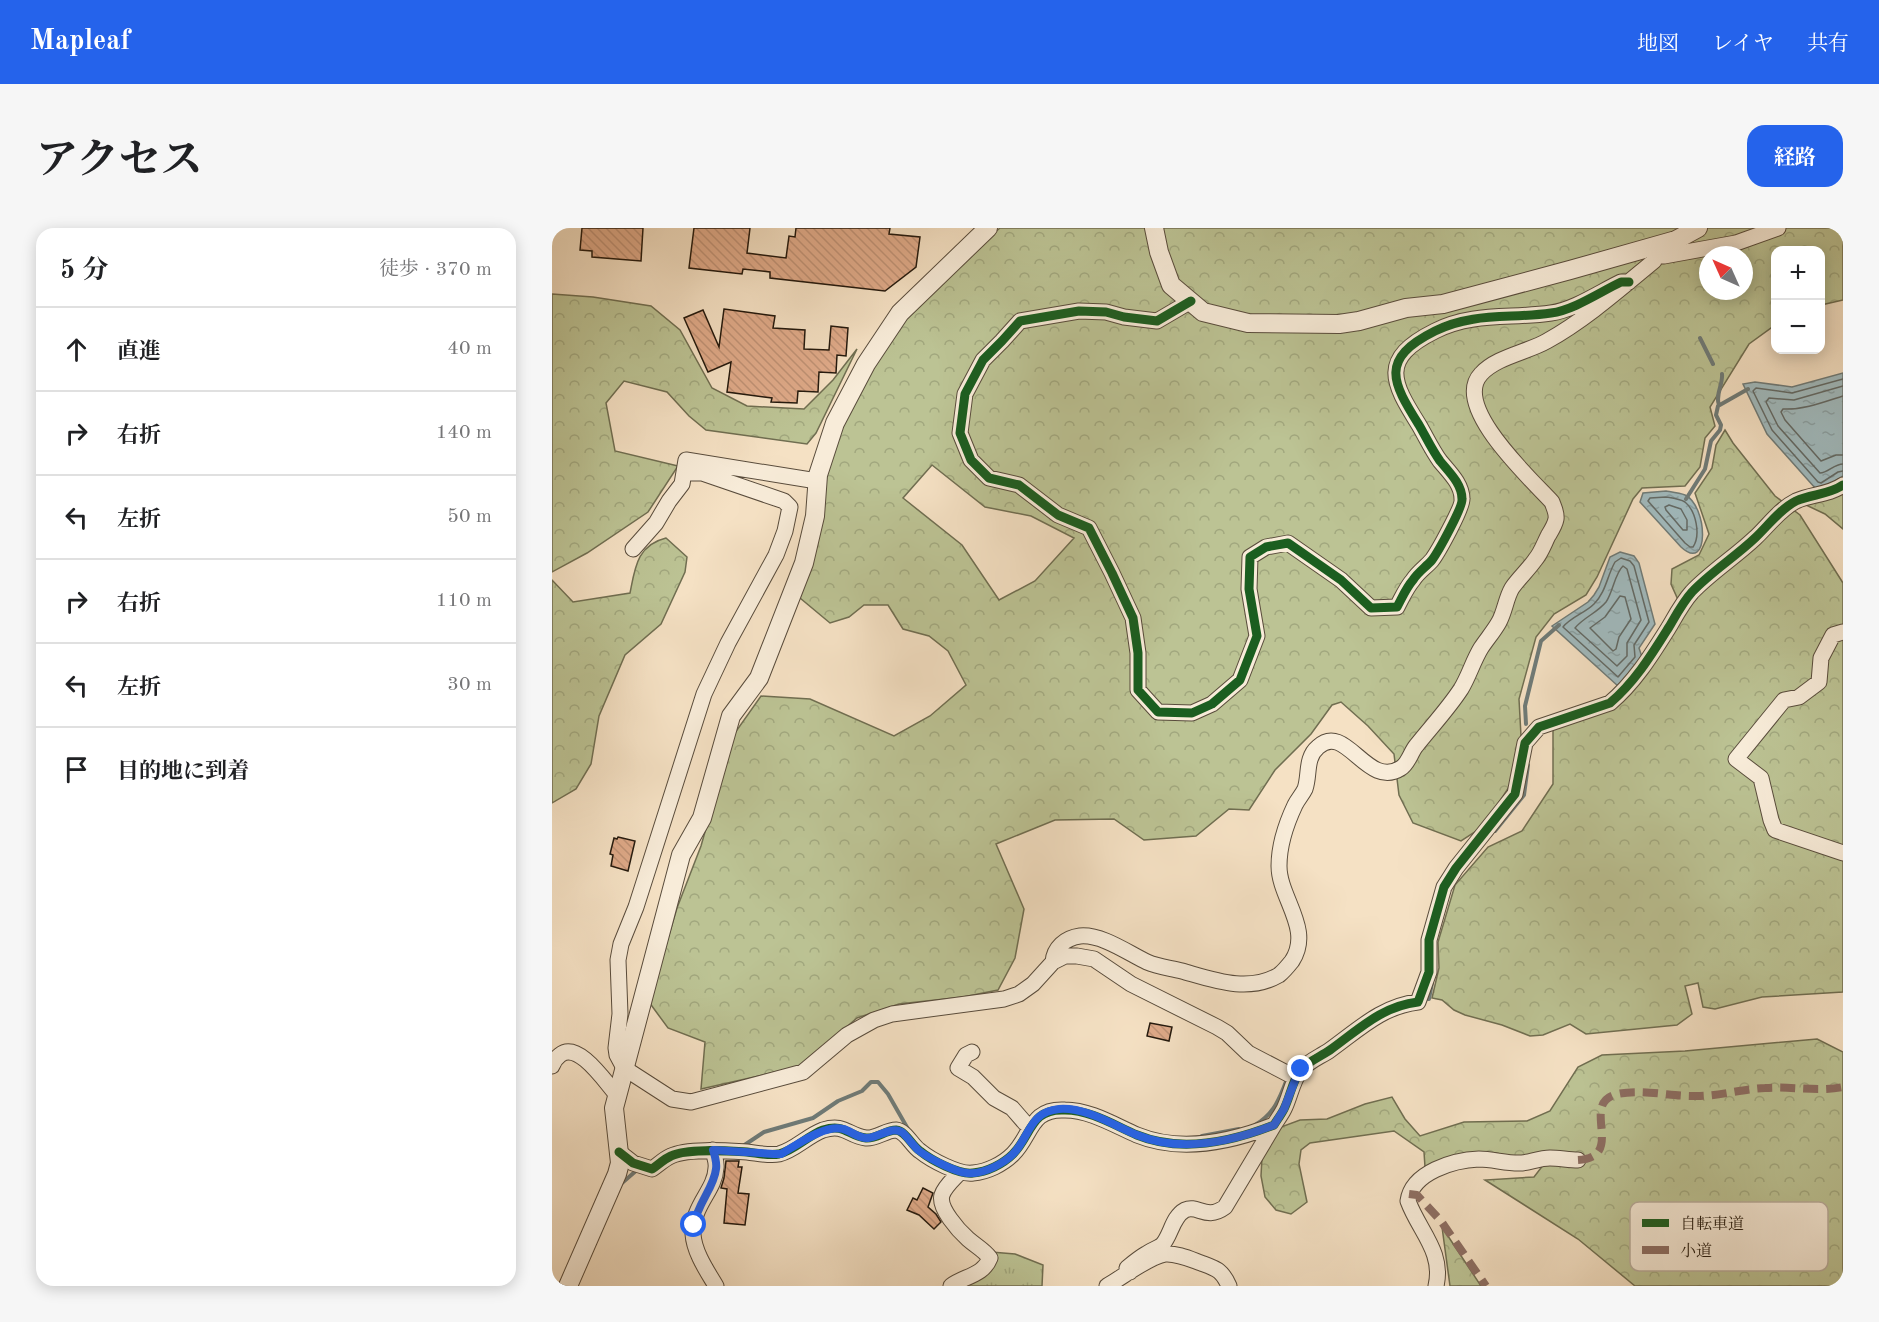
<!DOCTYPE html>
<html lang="ja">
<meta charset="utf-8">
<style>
:root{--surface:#fff;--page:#f6f6f6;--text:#202124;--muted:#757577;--line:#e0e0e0;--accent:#2563eb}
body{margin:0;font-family:"Old Standard TT","Noto Serif JP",serif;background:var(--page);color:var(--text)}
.controls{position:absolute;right:18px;top:18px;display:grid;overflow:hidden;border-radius:12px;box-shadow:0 3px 15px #0003}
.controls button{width:54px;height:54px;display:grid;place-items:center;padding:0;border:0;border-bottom:2px solid var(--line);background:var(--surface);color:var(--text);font:30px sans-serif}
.compass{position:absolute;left:1147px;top:18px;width:54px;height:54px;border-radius:50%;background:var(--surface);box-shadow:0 3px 15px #0003;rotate:315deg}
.stop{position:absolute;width:18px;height:18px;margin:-14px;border:4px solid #2563eb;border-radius:50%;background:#fff}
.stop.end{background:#2563eb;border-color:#fff;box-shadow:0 2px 6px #0008}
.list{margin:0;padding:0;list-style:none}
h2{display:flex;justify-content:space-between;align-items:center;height:78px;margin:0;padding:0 24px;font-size:26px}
h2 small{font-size:20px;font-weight:400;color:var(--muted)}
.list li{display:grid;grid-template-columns:39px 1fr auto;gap:18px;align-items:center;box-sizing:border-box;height:84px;padding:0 24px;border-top:2px solid var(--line)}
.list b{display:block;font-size:22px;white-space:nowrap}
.list em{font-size:20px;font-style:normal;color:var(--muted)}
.icon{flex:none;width:33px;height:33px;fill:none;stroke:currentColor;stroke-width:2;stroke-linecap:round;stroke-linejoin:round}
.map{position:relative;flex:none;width:1291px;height:1058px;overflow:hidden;border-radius:18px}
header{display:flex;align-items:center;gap:36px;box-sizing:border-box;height:84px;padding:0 30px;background:var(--accent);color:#fff}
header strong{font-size:28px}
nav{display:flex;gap:33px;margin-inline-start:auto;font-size:21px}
.intro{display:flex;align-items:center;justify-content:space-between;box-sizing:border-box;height:144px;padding:0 36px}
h1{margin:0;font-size:42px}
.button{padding:15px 27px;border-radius:18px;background:var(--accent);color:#fff;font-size:21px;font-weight:700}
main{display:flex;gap:36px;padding:0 36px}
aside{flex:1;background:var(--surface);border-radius:18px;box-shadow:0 3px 15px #0003}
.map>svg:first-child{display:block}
.forest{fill:url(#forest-crowns);stroke:#706e51;stroke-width:1.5;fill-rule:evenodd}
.park{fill:url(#park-tufts);stroke:#706e51;stroke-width:1.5}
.water{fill:url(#water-ripples);stroke:#6f7b78;stroke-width:1.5}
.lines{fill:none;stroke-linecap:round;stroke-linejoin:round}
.shore{stroke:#636a66;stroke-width:1.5}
.stream{stroke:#6f7b78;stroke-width:4}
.building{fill:url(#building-back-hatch);stroke:#251a0e;stroke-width:1.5}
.minor-casing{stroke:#594c3c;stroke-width:17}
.tertiary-casing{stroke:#594c3c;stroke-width:20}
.minor{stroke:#f8ecd9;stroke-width:15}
.tertiary{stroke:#f8ecd9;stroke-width:18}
.quiet{stroke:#8d6e63;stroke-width:8;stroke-dasharray:15 8;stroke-linecap:butt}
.cycleway-casing{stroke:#f8ecd9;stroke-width:13}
.cycleway{stroke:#1b5e20;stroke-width:9}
.route{stroke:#2563eb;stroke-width:8}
.key{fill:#f8ecd9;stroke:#b9ad9c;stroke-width:1.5}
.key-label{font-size:16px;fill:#251a0e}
</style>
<header>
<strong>Mapleaf</strong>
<nav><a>地図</a><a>レイヤ</a><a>共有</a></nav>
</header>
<div class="intro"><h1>アクセス</h1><a class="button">経路</a></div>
<main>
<aside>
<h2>5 分<small>徒歩 · 370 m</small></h2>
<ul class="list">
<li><svg class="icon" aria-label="ahead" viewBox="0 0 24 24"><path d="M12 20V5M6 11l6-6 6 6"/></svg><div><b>直進</b></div><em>40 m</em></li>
<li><svg class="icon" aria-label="right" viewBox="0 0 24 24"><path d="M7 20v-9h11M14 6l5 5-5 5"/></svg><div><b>右折</b></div><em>140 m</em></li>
<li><svg class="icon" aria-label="left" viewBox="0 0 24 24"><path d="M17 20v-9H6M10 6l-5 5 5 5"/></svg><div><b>左折</b></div><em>50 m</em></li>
<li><svg class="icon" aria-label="right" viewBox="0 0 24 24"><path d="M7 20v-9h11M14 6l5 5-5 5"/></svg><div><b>右折</b></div><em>110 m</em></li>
<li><svg class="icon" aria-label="left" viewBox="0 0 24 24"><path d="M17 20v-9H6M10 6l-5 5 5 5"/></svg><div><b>左折</b></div><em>30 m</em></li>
<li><svg class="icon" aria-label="arrive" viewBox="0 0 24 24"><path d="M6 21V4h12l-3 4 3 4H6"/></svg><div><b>目的地に到着</b></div></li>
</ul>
</aside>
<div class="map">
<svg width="1291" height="1058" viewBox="0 0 1291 1058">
<defs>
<pattern id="forest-crowns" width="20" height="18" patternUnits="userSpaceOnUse" patternTransform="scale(1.5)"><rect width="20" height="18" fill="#bcc394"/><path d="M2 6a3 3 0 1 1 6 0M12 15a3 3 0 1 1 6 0" fill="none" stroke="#a1a77e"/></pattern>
<pattern id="park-tufts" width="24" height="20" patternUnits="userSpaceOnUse" patternTransform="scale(1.5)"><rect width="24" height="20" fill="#bcc394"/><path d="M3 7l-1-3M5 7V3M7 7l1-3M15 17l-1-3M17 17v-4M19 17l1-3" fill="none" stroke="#a1a77e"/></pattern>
<pattern id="water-ripples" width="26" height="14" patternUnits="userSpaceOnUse" patternTransform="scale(1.5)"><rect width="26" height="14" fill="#a1bbbf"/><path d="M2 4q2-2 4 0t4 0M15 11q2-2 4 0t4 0" fill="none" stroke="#8aa0a3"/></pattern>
<pattern id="building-back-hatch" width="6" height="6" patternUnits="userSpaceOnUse" patternTransform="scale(1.5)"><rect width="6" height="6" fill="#dfaa89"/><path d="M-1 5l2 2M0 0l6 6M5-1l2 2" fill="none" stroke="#bf9275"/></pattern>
</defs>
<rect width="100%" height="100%" fill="#f5e1c4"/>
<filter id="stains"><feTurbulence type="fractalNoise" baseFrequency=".00333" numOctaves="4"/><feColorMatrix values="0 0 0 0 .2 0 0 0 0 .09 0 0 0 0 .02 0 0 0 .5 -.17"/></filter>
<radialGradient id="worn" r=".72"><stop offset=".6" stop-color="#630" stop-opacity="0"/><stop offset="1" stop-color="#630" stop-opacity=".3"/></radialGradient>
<path class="forest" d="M448 0H1291V72L1269 77 1268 22H1224L1223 97 1197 116 1158 179 1163 198 1153 210 1148 239 1133 258 1090 260 1081 271 1045 349 1034 367 1002 386 984 409 967 471 969 508 959 556 940 585 926 602 909 613 861 595 847 567 842 526 816 498 789 474 780 477 759 506 723 542 697 582 677 581 644 608 592 612 562 591 503 592 444 616 472 681 463 730 446 762 411 769 347 776 305 790 250 838 149 861 153 814 116 800 97 774 125 680 149 618 180 509 209 468 258 471 342 508 378 488 414 457 396 423 377 408 351 401 336 377H312L297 389 278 395 248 370 271 252 293 191 319 140 350 93 413 30ZM1156 27H1192V63H1156ZM380 237 433 279 479 288 522 310 483 353 447 372 410 317 351 270Z
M0 66 41 69 99 78 128 102 160 160 195 178 252 181 281 152 305 121 264 205 255 216 154 202 137 188 115 164 72 153 54 175 63 223 126 238 96 284 35 325 0 344Z
M1173 202 1181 215 1223 268 1248 287 1291 355V764L1210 769 1163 781 1151 779 1146 755 1133 758 1140 786 1125 797 1034 806 1018 796 991 807 978 808 950 797 913 787 902 782 890 772 880 770 887 740 886 714 903 657 936 619 970 603 1001 556V500L1061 479 1131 383 1119 356 1120 341 1147 327 1157 306 1143 265 1160 240 1164 217Z
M1291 262V301L1273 286 1254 277Z
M114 310 135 329 133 344 109 396 73 427 47 488 39 536 24 561 0 575V352L21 374 78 365C83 340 85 317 114 310Z
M1265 811 1291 824V1058H1083L1026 1011 933 952 982 949 992 936 944 925 911 927 873 939 872 924 842 903 758 915 749 922 747 936 755 974 739 986 724 982 713 969 709 948 710 929 729 899 748 892 775 891 813 876 840 869 853 891 868 908 912 894 975 893 998 883 1026 839 1050 827 1133 823Z
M890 999 929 1058H898Z"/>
<path class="park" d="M439 1024 463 1026 491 1037 490 1058H403Z"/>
<path class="water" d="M1291 145V248L1271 261H1264L1215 206 1191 156 1203 154 1240 159Z
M1114 263C1120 264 1128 265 1133 267 1156 278 1158 346 1129 319L1088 274 1091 265Z
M1068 324 1082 328 1087 335 1103 396 1087 420 1090 429 1067 459 1000 398 1036 374 1042 367 1047 359 1058 329Z"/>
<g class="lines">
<path class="shore" d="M1291 151 1240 165 1204 160 1201 163 1220 202 1266 254 1269 255 1286 244 1291 243
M1291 158 1242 172 1217 170 1214 174 1226 198 1268 245C1276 245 1282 236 1291 236
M1291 168C1272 174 1252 182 1231 181L1229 184 1233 192 1269 233 1284 227H1291
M1114 269C1120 270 1128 271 1133 274 1144 283 1149 307 1141 319H1138L1133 315 1096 273 1098 270Z
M1117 277 1129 281 1135 292V302H1131L1114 282 1113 279Z
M1069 330 1078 333 1082 338 1097 394 1082 417 1083 429 1066 449 1011 399C1019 389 1033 385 1042 376 1054 364 1055 348 1063 334Z
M1071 338 1075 341 1089 392 1075 415V428L1065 438 1023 400C1032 389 1045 385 1054 374 1061 364 1063 345 1071 338Z
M1068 368 1073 369 1079 391 1067 409 1064 421 1061 423 1038 400 1053 389Z"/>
<path class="stream" d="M1148 110 1161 136
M1167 177C1163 167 1171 157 1170 146
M1134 271 1153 241 1159 213 1168 202 1169 197 1164 187 1166 178 1196 161
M974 496 973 478 989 413 1007 397
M943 603 972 567 976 537
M871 770 877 771 880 755
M703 897C722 886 728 870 735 851
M650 908 687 901
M191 918 212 904 261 890 286 873 310 863 319 854H326L336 866 356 901
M70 955 85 942"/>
</g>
<path class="building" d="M30 0H91L89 33 40 29V23L28 22Z
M142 0H198L195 25 234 30 237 8 243 9 244 0H338L337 6 368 9 364 39 333 63 218 50V44L191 41 190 46 137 40Z
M172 81 223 88 221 100 253 102 252 121 277 122 279 98 296 100 294 128 285 127 284 145 267 144 266 164 246 163 245 175 219 174 220 170 175 164 179 134 156 144 132 90 151 82 167 119Z
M66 609 83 613 76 643 59 638 61 627 58 626 62 610 65 611Z
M598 795 620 799 617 813 595 808Z
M174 933H187L186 939H190L186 965 197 966 193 997 172 995 175 961 169 960 172 950Z
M371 960 381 965 376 979 384 986 389 994 382 1001 367 987 355 982 361 970 365 972Z"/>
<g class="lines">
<g class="minor-casing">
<path id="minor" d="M1103 27 1112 28 1184 15 1226 0
M639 73 605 93 572 89 554 84 527 83 468 93 450 113 431 132 413 166 408 205 419 232 437 250 467 257 506 287 537 300 560 345 581 390 586 425V462L606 484 640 485 660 476 688 452 705 408 697 361 698 329 714 319 736 315 789 352 819 380 845 379C850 370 854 360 861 352 866 344 874 339 880 332 886 324 911 279 910 271 910 256 897 244 888 233 880 222 874 209 867 197 840 154 827 131 883 103 921 84 958 91 999 85 1022 82 1048 64 1069 54H1077
M132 245H150L232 273 238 279 233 303 224 327 176 415 152 466 84 679 69 716 66 732 68 786 64 820 65 827 72 840 120 871 139 874 251 844 295 807 322 792 340 786 452 771 467 766 481 756 501 734 513 728H525L542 731 579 756 665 799 675 805 696 825 744 850
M81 321 104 295 117 273 130 256 134 232 265 253
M1291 404 1281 407 1269 430 1267 454 1247 469 1232 472 1184 531 1209 550 1219 592 1223 602 1291 625
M501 734C502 720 513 710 528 708 550 706 576 725 595 734 606 739 619 740 630 743 662 752 696 765 727 747 732 743 736 738 740 733 761 701 727 670 727 638 727 618 735 594 743 577 746 571 750 567 753 561 758 547 753 530 766 519 794 493 815 562 849 540 856 536 859 524 864 518 879 499 896 481 909 461 917 448 921 433 929 420 935 411 942 403 947 394 953 383 954 370 960 360 967 350 976 342 983 332 989 325 992 316 996 308 999 303 1003 297 1004 291 1005 285 1002 280 1000 274 979 251 899 178 929 146 944 129 976 124 995 113 1033 92 1068 61 1102 33L1103 27 1101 19
M420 824 414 827 406 840 421 849 442 870 460 880 473 895 478 899
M0 838C2 832 4 830 8 827 26 812 54 855 65 867
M161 922C162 928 165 934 164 940 163 963 140 977 141 1006 142 1024 155 1043 164 1058
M67 924 81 935 100 941C106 937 112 931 119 928 135 920 177 923 195 924 205 925 217 928 227 926 243 922 255 908 271 902 293 895 296 908 314 910 324 911 334 902 344 902 354 903 360 918 368 923 379 932 407 947 421 945 435 944 451 936 461 926 480 907 478 880 513 882 538 882 562 897 585 907 629 925 679 914 722 897 725 892 729 887 732 881 738 869 740 854 748 843 756 833 768 829 778 822 806 802 830 778 866 774L877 744V712L892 659 904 640 963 566 973 515 987 499 1058 475C1083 454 1100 426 1117 399 1124 387 1131 374 1140 364 1159 344 1183 329 1203 310 1215 299 1228 281 1244 273 1259 266 1277 267 1291 257
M578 1044 575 1040C581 1035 587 1030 594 1026 598 1023 606 1020 610 1017 619 1008 620 989 633 982 646 976 654 993 673 979L722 897
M399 1058C412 1048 431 1048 438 1030 432 1022 424 1018 416 1011 407 1003 386 980 390 967 393 958 402 951 408 944
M555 1058C569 1050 598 1028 613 1026 625 1025 638 1031 649 1035 665 1041 670 1042 677 1058
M884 1058C892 1024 867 1003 856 973 860 944 902 932 927 931 941 931 956 936 970 935 979 934 988 930 998 930 1007 930 1017 932 1026 932"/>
</g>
<g class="tertiary-casing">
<path id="tertiary" d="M602 0 607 24 619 57 651 84 696 95 787 96 807 93 854 80 891 76 1018 42 1124 12 1146 0
M16 1058 65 946 68 935 62 880 129 627 150 590 179 488 207 450 252 335 263 288 266 247 283 195 314 136 348 85 436 0"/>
</g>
<use href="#minor" class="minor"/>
<use href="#tertiary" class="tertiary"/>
<path class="quiet" d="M1026 932C1074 929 1029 878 1062 867 1084 860 1117 868 1140 868 1165 869 1189 861 1213 860 1239 858 1265 864 1291 859
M857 966 865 967 889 993 934 1058"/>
<g class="cycleway-casing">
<path id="cycleway" d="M639 73 605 93 572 89 554 84 527 83 468 93 450 113 431 132 413 166 408 205 419 232 437 250 467 257 506 287 537 300 560 345 581 390 586 425V462L606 484 640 485 660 476 688 452 705 408 697 361 698 329 714 319 736 315 789 352 819 380 845 379C850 370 854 360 861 352 866 344 874 339 880 332 886 324 911 279 910 271 910 256 897 244 888 233 880 222 874 209 867 197 840 154 827 131 883 103 921 84 958 91 999 85 1022 82 1048 64 1069 54H1077
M67 924 81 935 100 941C106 937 112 931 119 928 135 920 177 923 195 924 205 925 217 928 227 926 243 922 255 908 271 902 293 895 296 908 314 910 324 911 334 902 344 902 354 903 360 918 368 923 379 932 407 947 421 945 435 944 451 936 461 926 480 907 478 880 513 882 538 882 562 897 585 907 629 925 679 914 722 897 725 892 729 887 732 881 738 869 740 854 748 843 756 833 768 829 778 822 806 802 830 778 866 774L877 744V712L892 659 904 640 963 566 973 515 987 499 1058 475C1083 454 1100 426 1117 399 1124 387 1131 374 1140 364 1159 344 1183 329 1203 310 1215 299 1228 281 1244 273 1259 266 1277 267 1291 257"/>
</g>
<use href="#cycleway" class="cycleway"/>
</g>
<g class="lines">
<path class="route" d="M142 997C145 976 162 960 164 941 165 935 163 928 161 922L222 926H229C245 917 273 896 291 901 299 903 307 911 316 910 327 909 341 897 351 905 356 910 361 917 366 922 376 930 403 944 415 945 424 946 434 943 442 939 448 936 455 932 460 927 478 910 476 884 507 881 534 879 561 897 585 907 629 925 679 914 722 897L732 881 744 850 749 841"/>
</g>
<rect x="1078" y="974" width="198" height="69" rx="9" class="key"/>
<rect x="1090" y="991" width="27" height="8" fill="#1b5e20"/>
<rect x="1090" y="1018" width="27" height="8" fill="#8d6e63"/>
<g class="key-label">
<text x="1128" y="1001">自転車道</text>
<text x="1128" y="1028">小道</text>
</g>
<rect width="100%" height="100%" filter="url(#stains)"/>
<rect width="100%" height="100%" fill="url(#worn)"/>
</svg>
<div class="controls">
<button>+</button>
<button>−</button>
</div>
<svg class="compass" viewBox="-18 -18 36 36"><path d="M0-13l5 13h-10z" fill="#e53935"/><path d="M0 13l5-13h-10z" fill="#757577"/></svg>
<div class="stop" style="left:142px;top:997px"></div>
<div class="stop end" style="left:749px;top:841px"></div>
</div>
</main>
